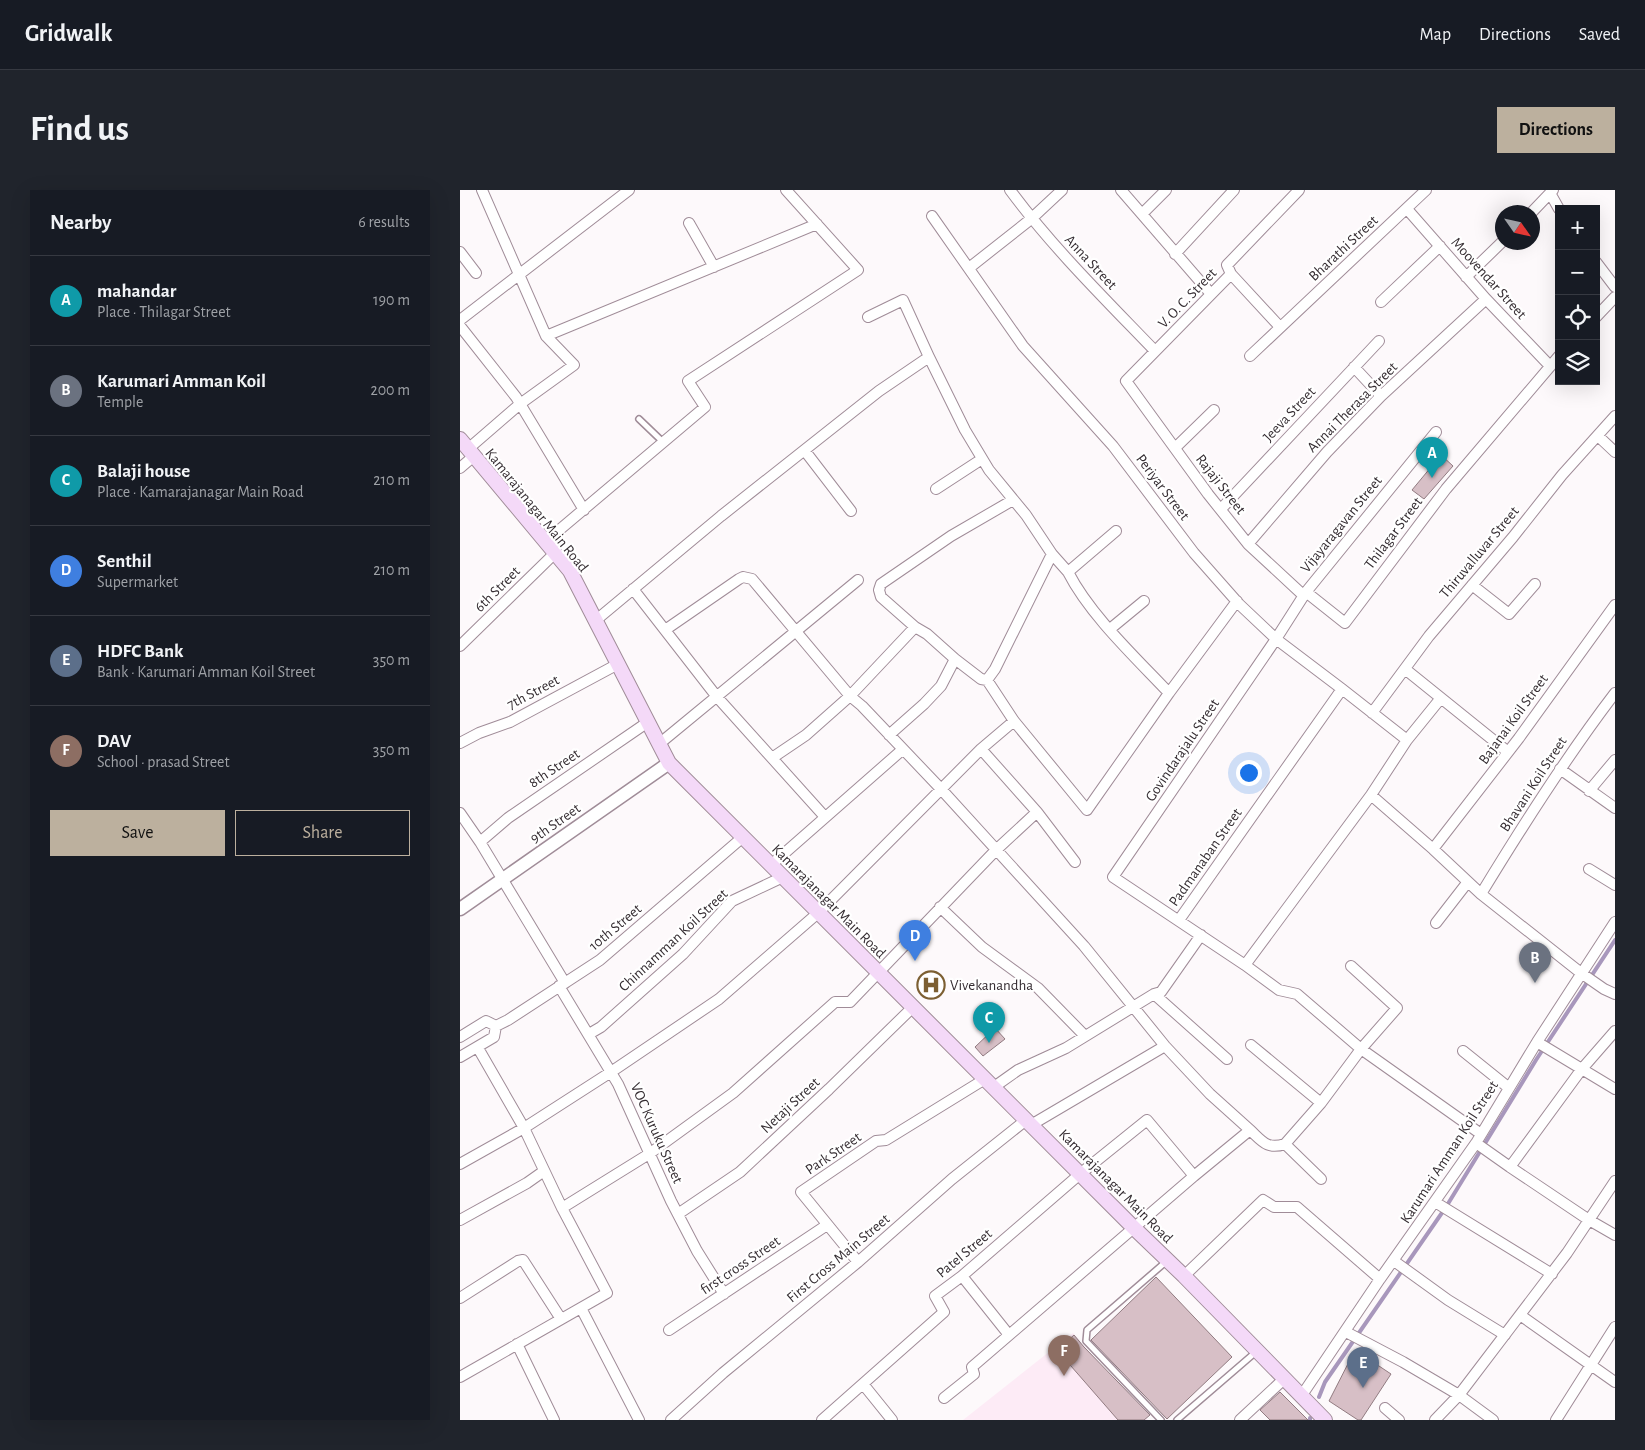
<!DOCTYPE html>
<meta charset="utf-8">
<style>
:root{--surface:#171b24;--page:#20242c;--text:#f1f3f6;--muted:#9ea1a6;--line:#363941;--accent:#bcb09e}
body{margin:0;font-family:"Alegreya Sans",sans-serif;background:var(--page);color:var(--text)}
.controls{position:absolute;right:15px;top:15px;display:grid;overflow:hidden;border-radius:0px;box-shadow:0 5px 20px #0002}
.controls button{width:45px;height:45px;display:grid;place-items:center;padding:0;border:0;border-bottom:1px solid var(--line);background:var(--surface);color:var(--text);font:25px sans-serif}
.compass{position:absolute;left:1035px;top:15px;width:45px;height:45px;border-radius:50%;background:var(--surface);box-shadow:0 5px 20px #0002;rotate:124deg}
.you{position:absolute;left:788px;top:582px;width:18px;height:18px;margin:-12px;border:4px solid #fff;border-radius:50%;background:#1a73e8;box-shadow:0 0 0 8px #1a73e833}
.badge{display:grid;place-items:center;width:32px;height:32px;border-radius:50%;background:var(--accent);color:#fff;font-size:16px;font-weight:700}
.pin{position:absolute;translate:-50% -41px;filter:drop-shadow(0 1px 2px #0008)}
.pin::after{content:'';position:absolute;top:26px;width:18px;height:15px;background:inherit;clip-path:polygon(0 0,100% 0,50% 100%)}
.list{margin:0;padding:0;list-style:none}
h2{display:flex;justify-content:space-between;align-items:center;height:65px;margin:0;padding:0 20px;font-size:21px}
h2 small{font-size:16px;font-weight:400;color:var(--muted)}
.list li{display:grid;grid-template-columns:32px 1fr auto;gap:15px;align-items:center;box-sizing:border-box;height:90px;padding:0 20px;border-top:1px solid var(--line)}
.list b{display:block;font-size:19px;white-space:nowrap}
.list p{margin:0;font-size:16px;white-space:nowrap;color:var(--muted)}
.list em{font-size:16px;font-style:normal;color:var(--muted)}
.actions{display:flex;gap:10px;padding:15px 20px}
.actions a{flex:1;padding:11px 0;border:1px solid var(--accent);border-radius:0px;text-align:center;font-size:18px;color:var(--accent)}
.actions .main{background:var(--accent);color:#111}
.icon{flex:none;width:28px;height:28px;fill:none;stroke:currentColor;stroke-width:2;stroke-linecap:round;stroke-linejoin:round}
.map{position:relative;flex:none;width:1155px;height:1230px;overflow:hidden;border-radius:0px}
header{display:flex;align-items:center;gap:30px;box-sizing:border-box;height:70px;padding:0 25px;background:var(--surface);border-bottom:1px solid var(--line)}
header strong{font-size:24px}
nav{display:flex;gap:28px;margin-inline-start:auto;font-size:18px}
.intro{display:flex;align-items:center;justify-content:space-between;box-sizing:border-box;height:120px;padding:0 30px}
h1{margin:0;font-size:35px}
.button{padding:12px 22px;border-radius:0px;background:var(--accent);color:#111;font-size:18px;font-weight:700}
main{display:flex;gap:30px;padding:0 30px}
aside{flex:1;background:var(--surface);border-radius:0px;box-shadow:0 5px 20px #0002}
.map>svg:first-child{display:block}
.built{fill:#fdebf6}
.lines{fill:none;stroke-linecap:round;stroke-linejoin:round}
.stream{stroke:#a897bc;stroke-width:4}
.building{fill:#d7bfc6;stroke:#917b81}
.service-casing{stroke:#a08c98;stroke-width:8}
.minor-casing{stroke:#a08c98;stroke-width:12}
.tertiary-casing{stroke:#a08c98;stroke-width:15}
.secondary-casing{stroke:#a08c98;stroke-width:16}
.service{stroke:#fff;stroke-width:5}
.minor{stroke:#fff;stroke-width:10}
.tertiary{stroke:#fff;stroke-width:12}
.secondary{stroke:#f4d9f8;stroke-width:14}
.labels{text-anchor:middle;stroke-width:4.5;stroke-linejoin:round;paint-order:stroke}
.street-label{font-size:15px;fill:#352d32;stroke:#fff}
.poi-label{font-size:15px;fill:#352d32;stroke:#fff;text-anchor:start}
</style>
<header>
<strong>Gridwalk</strong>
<nav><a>Map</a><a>Directions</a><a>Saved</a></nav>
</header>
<div class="intro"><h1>Find us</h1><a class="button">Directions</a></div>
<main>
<aside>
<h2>Nearby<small>6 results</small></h2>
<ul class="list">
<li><span class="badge" style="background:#0f9aa8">A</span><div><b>mahandar</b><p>Place · Thilagar Street</p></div><em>190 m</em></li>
<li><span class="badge" style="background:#6b7280">B</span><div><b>Karumari Amman Koil</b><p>Temple</p></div><em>200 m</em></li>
<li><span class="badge" style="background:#0f9aa8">C</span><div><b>Balaji house</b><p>Place · Kamarajanagar Main Road</p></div><em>210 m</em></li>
<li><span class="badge" style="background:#3f7fe0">D</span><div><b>Senthil</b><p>Supermarket</p></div><em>210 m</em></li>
<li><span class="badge" style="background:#5c6f8a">E</span><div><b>HDFC Bank</b><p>Bank · Karumari Amman Koil Street</p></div><em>350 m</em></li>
<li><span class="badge" style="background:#8d6e63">F</span><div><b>DAV</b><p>School · prasad Street</p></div><em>350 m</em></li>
</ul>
<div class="actions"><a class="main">Save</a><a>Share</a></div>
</aside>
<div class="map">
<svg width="1155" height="1230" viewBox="0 0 1155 1230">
<rect width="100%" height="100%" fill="#fdf9fb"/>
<path class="built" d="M613 1143 688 1230H503Z"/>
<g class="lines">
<path class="stream" d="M859 1207 865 1192 986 1017 1076 870 1155 750
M850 1230V1228"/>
</g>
<path class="building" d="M981 265 993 276 964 309 952 300Z
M535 838 545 849 523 866 515 857Z
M696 1087 772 1167 707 1229 631 1150Z
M614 1145 624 1157 690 1225 684 1230H658L597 1160Z
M895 1160 931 1184 901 1230H898L869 1211Z
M820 1202 848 1230H810L800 1220Z"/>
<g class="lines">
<g class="service-casing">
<path id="service" d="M179 229 203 252
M701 1230 626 1151 627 1140 708 1070
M717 1230 797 1161"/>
</g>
<g class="minor-casing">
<path id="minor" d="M550 0C593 58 645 109 695 161
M661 0 751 104
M839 0 767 75 771 84 666 191 748 304 788 354 843 405
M1090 3 1099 19
M947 19 1026 109 1090 176
M1072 22 1093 0
M682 24 706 0
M472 26 563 156 653 256 734 363 779 414 816 449 882 499 947 550
M229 33 254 77
M0 62 16 83
M715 64 774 0
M1136 72 1155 97
M509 78 571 29 602 0
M771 84 820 137
M1006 87 1042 52
M921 112 980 56
M1136 127 1155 107
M0 130 169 0
M0 136 56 207 124 320
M86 146 357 34
M790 166 966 0
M469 167 505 240 529 280 566 325 592 364 608 382 656 341
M894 177 921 206
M976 242 846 402 816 449 653 687 785 775 819 800 837 804 901 859 1021 944
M1138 246 1155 262
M715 258 754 220
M8 259 60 214 114 175 86 146 22 0
M345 261 391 321
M0 278 14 266
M476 299 522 269
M553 310 491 346 421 394 419 400 421 407 455 437 467 444 495 469 521 489 527 490 535 479 592 364
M761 319 919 151
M85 352 245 217 228 191 398 80 326 0
M788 354 867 262 921 206 1026 109
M608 382C630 425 675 467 709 503
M1012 395 1049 424 1075 394
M173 399 257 507 365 627
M846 402 885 433 986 299 1099 166
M135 431 261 326 419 201 469 167 443 110 408 127
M650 439 684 411
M205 440 279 389 283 387 292 389 390 506 455 437
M0 456 95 363
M945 479 1048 562
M527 490 554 531 627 620 709 503 777 411
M912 523 969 446 1053 347 1102 285 1155 226
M429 545 464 514 481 496 495 469
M0 553 19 543 50 532 158 474
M199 554 398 390
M521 559 577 622 615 672
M312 568 346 545 390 506 402 516 481 599 624 756 705 856 750 904 790 940
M1100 579 1155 618
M1129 601 1155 570
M911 605 973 659 1021 704 1121 783 1144 799 1155 804
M0 623 20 652 105 793
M20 652 48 628 188 532
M973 659 1059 548 1155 415
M311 675 442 560
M1129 679 1155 695
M1021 704C1063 635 1106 567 1155 503
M480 717 522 757 578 798 625 846
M719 730 882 499
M976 733 1007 693
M785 775 911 605 947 550 981 508
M99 796 158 894 211 1011 237 1061 264 1104
M694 804 767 869
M129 844 141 837 223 764 272 711 323 687
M0 847 26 831 36 836 48 830 140 770 283 647
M1077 852 1155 899
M791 855 861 913
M1003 861 1049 898
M0 867 34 847 36 836
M534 897 558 880 606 858 694 804 701 802 741 745
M571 935 705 856
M1016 953 1050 977 1121 880 1155 841
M825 954 861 913 901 859 937 818 891 776
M0 974 64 938 151 882 259 809 358 723 521 559 554 531
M1050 977 1129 1030 1155 1045
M734 986 790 940C802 951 807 960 825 954L861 989
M975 1012 1092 1084
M102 1018 189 964 273 903 375 812H390L536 660 577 622
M218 1024 280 982 369 899 453 817
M0 1030 67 993 84 981
M934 1071 988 1110 1045 1145
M398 1072 341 1002 416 951 426 950 525 889
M502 1086 549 1145
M724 1086 803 1010 814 1017H837L920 1089
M0 1108 58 1071 63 1070 101 1129
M121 1118 179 1230
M1060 1125 1155 1192
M209 1140 367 1035
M886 1142 943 1172 999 1205 1033 1230
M57 1154 94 1230
M0 1187 147 1103 102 1018 64 938 18 858
M403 1194 432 1230
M842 1205 920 1089 1016 953 1077 852 1155 732
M925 1218 939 1230
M211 1230 263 1183 398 1072 492 989 566 930
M362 1230 484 1122 475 1106 502 1086 620 984 687 930 734 986 512 1177 514 1184 484 1208
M780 1230 825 1188
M975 1230 999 1205 1107 1063 1155 991
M1096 1230 1155 1137"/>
</g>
<g class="tertiary-casing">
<path id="tertiary" d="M0 719 209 573"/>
</g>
<g class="secondary-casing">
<path id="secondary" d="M0 249 110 381 209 573 674 1038 724 1086 865 1230"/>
</g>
<use href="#service" class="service"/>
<use href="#minor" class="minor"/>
<use href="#tertiary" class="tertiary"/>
<use href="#secondary" class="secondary"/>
</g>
<defs>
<g id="hospital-ring" transform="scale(1.4375)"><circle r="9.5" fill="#fff" stroke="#7c5f32" stroke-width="1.5"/><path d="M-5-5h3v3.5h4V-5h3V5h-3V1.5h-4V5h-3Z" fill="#7c5f32"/></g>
</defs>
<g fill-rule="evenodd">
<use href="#hospital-ring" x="471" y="795"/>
</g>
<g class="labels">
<g class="street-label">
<text transform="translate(883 58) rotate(-43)" y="5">Bharathi Street</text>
<text transform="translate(631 72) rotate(47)" y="5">Anna Street</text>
<text transform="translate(1029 88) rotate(48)" y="5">Moovendar Street</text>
<text transform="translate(727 108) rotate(-46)" y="5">V. O. C. Street</text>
<text transform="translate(892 217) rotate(-45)" y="5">Annai Therasa Street</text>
<text transform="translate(829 224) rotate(-47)" y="5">Jeeva Street</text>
<text transform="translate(761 294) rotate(52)" y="5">Rajaji Street</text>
<text transform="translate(703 297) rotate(53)" y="5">Periyar Street</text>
<text transform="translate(77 320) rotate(51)" y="5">Kamarajanagar Main Road</text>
<text transform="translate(881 334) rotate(-51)" y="5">Vijayaragavan Street</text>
<text transform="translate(933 343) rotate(-53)" y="5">Thilagar Street</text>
<text transform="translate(1019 362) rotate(-50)" y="5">Thiruvalluvar Street</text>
<text transform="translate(37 399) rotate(-45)" y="5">6th Street</text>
<text transform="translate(73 502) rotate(-28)" y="5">7th Street</text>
<text transform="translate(1053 529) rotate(-54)" y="5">Bajanai Koil Street</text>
<text transform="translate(722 560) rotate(-56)" y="5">Govindarajalu Street</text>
<text transform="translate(94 578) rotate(-34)" y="5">8th Street</text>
<text transform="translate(1073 594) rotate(-57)" y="5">Bhavani Koil Street</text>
<text transform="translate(95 633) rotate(-35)" y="5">9th Street</text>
<text transform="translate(745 667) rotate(-55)" y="5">Padmanaban Street</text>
<text transform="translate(369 711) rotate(45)" y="5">Kamarajanagar Main Road</text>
<text transform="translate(155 737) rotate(-40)" y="5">10th Street</text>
<text transform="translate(213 750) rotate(-43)" y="5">Chinnamman Koil Street</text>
<text transform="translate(330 915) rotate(-43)" y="5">Netaji Street</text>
<text transform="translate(197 943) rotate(66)" y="5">VOC Kuruku Street</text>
<text transform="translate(989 962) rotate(-57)" y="5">Karumari Amman Koil Street</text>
<text transform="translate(373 963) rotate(-34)" y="5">Park Street</text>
<text transform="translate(656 996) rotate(45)" y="5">Kamarajanagar Main Road</text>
<text transform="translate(504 1063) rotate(-40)" y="5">Patel Street</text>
<text transform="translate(378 1068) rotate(-40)" y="5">First Cross Main Street</text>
<text transform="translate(280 1075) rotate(-34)" y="5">first cross Street</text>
</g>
<g class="poi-label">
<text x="490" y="800">Vivekanandha</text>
</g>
</g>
</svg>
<div class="controls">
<button>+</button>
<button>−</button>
<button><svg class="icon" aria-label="locate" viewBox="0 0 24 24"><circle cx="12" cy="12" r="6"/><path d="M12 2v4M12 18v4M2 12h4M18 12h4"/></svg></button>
<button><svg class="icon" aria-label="layers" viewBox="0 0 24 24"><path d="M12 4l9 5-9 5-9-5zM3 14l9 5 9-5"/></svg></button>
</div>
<svg class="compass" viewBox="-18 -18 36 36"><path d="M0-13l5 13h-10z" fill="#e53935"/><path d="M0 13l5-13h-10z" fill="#9ea1a6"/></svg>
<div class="you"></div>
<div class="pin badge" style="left:972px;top:288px;background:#0f9aa8">A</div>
<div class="pin badge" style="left:1075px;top:793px;background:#6b7280">B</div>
<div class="pin badge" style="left:529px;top:853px;background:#0f9aa8">C</div>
<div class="pin badge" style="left:455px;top:771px;background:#3f7fe0">D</div>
<div class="pin badge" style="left:903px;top:1198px;background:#5c6f8a">E</div>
<div class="pin badge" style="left:604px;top:1186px;background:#8d6e63">F</div>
</div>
</main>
